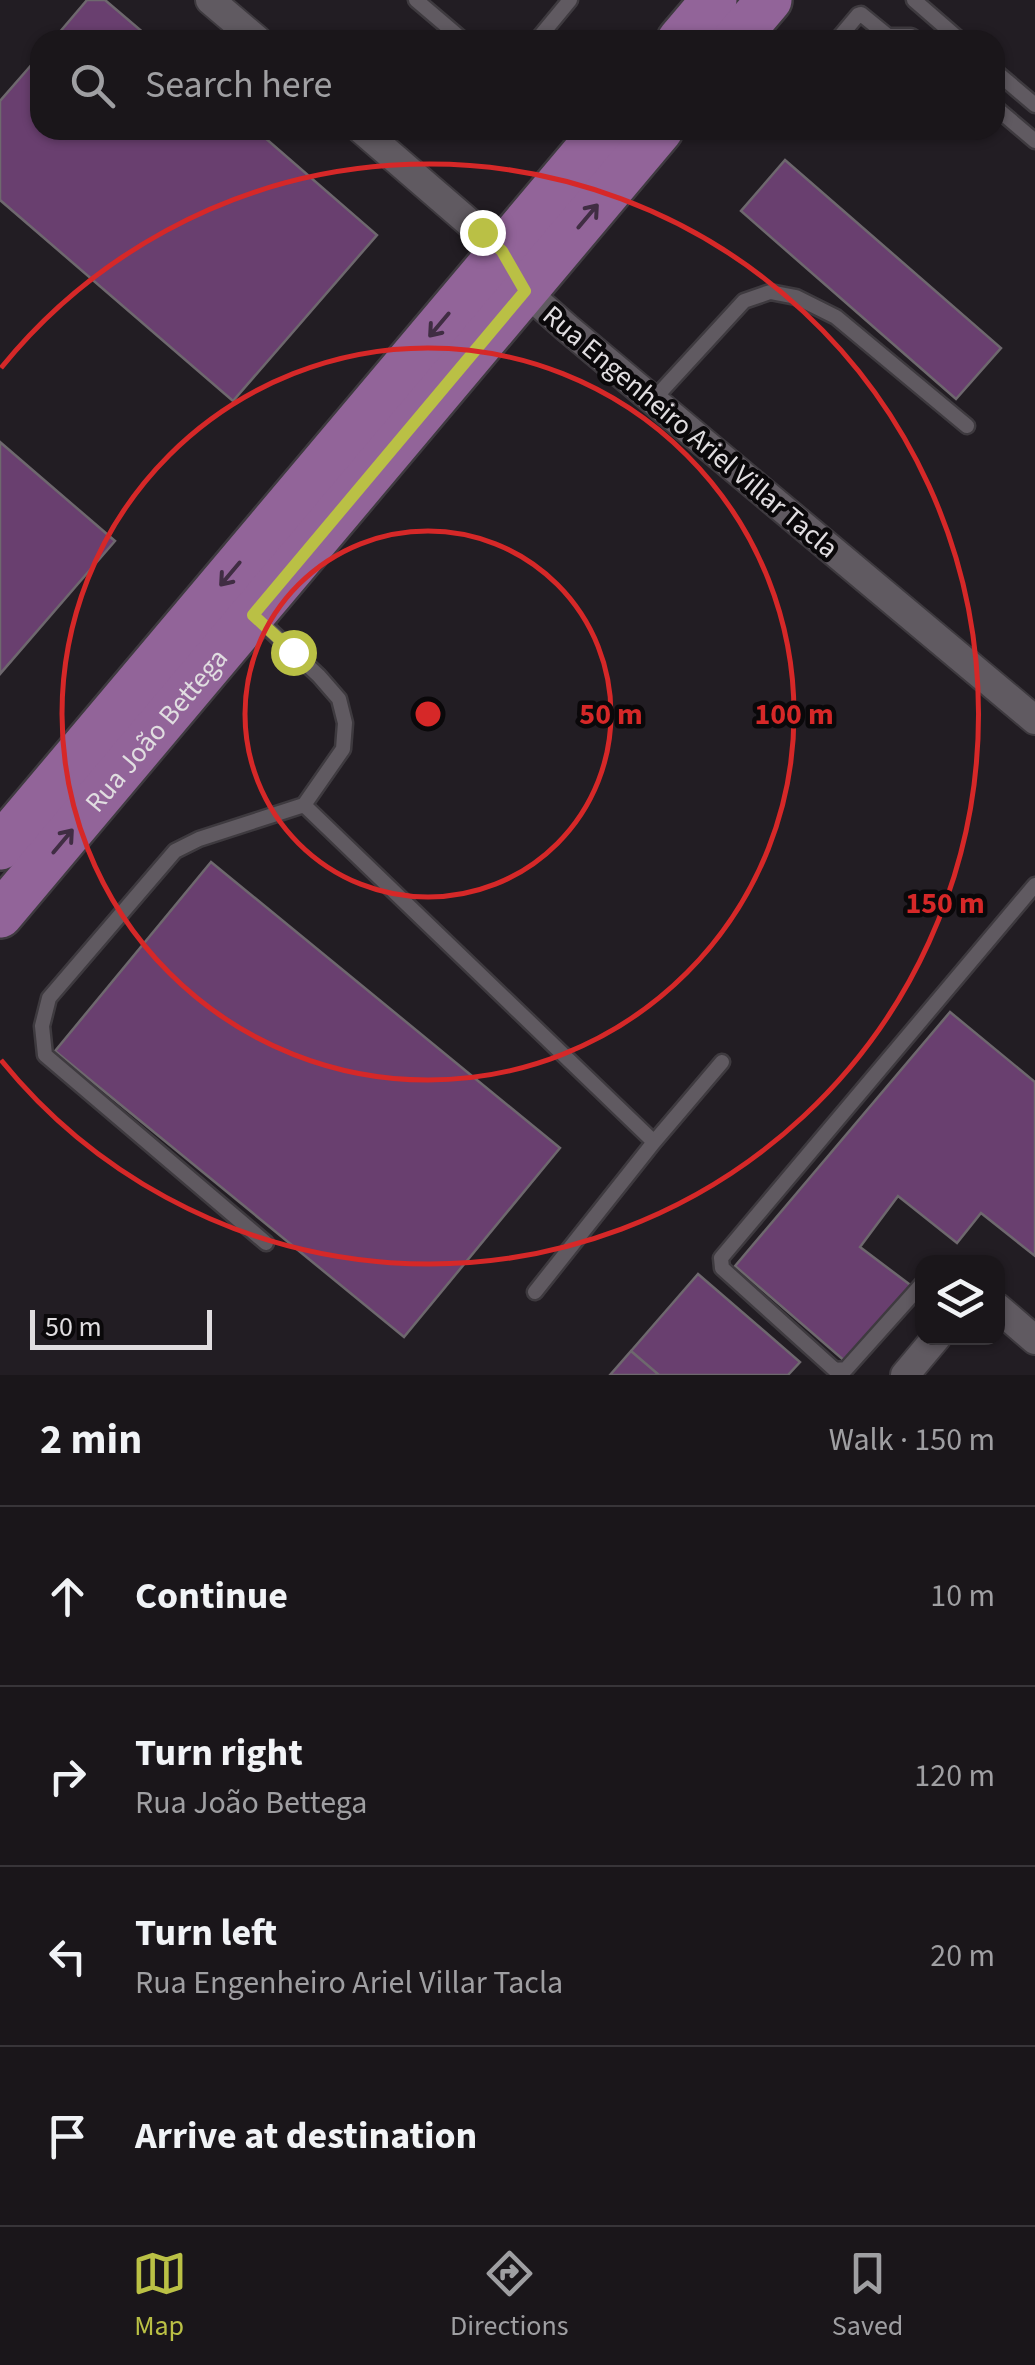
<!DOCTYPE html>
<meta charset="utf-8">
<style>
:root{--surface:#1a161a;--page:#231f23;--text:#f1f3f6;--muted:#9f9fa2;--line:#383539;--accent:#bac045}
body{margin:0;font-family:"Source Sans 3",sans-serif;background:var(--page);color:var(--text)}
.controls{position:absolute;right:30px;bottom:30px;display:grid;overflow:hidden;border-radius:20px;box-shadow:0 2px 8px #0004}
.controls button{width:90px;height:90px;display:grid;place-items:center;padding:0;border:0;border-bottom:2px solid var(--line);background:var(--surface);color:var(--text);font:50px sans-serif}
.scale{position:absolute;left:30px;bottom:25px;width:182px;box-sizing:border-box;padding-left:10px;border:5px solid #e0dde0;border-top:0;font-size:28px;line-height:35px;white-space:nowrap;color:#e0dde0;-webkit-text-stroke:8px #0a080a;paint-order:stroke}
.stop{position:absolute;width:30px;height:30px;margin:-22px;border:8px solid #bac045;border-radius:50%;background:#fff}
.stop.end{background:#bac045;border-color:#fff;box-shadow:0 2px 10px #0008}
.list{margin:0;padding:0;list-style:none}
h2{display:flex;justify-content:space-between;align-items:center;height:130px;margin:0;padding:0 40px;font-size:42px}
h2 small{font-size:32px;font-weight:400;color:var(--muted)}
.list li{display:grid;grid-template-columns:65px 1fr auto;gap:30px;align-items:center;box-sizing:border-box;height:180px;padding:0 40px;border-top:2px solid var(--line)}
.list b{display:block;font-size:38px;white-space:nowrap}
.list p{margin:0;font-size:32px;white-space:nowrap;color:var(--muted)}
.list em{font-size:32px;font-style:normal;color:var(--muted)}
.icon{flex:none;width:55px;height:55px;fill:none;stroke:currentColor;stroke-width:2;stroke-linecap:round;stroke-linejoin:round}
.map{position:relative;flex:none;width:1035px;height:1375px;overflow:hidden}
.search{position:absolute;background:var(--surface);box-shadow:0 2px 8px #0004;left:30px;right:30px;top:30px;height:110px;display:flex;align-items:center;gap:25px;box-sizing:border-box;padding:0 35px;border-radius:30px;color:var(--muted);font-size:38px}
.sheet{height:850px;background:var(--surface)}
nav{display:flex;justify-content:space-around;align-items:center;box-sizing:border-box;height:140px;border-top:2px solid var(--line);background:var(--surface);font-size:28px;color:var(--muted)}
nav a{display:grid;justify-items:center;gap:5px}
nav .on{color:var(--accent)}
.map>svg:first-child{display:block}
.building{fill:#693f6f;stroke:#6e686e;stroke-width:2.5}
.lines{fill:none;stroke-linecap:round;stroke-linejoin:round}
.lane-casing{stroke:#3e3a3f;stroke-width:19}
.street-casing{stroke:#3e3a3f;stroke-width:32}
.primary-casing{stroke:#3e3a3f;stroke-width:50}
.lane{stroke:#605a61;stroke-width:14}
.street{stroke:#605a61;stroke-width:28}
.primary{stroke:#926499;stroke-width:45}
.oneway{stroke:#402d43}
.route{stroke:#bac045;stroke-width:12}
.ring{fill:none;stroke:#d62828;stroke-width:5}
.labels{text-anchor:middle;stroke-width:9;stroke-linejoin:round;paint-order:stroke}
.street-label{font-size:28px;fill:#e0dde0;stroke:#0a080a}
.centre{fill:#d62828;stroke:#0a080a;stroke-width:5}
.ring-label{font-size:30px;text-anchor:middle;font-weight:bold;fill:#d62828;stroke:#0a080a;stroke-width:9;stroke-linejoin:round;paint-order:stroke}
</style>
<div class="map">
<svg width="1035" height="1375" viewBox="0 0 1035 1375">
<rect width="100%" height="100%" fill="#221d23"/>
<path class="building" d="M87 0H105L152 40H53Z
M40 55V130H256L377 235 233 401 0 200V101Z
M785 160 1001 348 956 399 741 211Z
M0 442 115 541 0 674Z
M211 862 560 1148 404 1337 55 1051Z
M950 1012 1035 1082V1256L981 1213 957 1243 898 1196 860 1247 913 1287 847 1363 735 1266Z
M698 1274 800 1362 788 1375H659L631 1351Z
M631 1351 659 1375H610Z"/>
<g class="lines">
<g class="lane-casing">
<path id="lane" d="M416 0 463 40
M914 0 960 40
M537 40 570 0
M837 40 858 15 861 14 888 36H911L917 40
M995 71 1035 105
M995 107 1035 141
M654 399 744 301 770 292 796 297 836 317 967 426
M258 619 319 676 339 699 345 723 343 749 304 805 654 1142 722 1062
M266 1243 45 1055 42 1026 49 998 175 851 199 839 304 805
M922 1284 846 1369 835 1370 722 1268 721 1258 1035 885
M535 1292 654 1142"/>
</g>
<g class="street-casing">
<path id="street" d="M210 0 257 40
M362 130 502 251 525 291 567 328 1035 720
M998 1308 1035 1340
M905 1375 936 1338"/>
</g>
<g class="primary-casing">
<g id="primary">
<path d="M680 40 714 0"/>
<path d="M735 40 769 0"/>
<path d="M0 847 604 130"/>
<path id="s1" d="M0 915 660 130"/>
</g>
</g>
<use href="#lane" class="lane"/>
<use href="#street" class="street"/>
<use href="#primary" class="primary"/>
</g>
<defs><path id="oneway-shaft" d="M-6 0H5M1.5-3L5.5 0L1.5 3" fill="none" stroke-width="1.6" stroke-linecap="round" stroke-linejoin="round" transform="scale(2.5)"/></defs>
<g class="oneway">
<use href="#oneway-shaft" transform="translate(588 216) rotate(-50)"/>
<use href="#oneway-shaft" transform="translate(439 325) rotate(130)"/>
<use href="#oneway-shaft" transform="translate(230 574) rotate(130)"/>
<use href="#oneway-shaft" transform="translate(63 841) rotate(-50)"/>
</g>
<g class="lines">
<path class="route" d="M293 652 253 615 525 291 502 251 482 232"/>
</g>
<g class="ring">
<circle cx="428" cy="714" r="183"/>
<circle cx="428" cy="714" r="366"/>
<path d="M1 368A550 550 0 1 1 1 1060"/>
</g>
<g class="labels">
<g class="street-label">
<text transform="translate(691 431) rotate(40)" y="10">Rua Engenheiro Ariel Villar Tacla</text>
<text dy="10" stroke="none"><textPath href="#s1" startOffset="242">Rua João Bettega</textPath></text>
</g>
</g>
<circle cx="428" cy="714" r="15" class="centre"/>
<g class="ring-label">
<text x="611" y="724">50 m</text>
<text x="794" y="724">100 m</text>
<text x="945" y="913">150 m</text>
</g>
</svg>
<div class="controls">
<button><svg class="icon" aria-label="layers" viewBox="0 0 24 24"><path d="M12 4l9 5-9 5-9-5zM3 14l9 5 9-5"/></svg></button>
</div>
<div class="scale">50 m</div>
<div class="stop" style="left:293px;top:652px"></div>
<div class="stop end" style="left:482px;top:232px"></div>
<div class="search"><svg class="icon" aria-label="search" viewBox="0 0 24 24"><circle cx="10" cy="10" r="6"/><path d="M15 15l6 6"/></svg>Search here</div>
</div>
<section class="sheet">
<h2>2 min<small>Walk · 150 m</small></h2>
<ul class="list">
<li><svg class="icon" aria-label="ahead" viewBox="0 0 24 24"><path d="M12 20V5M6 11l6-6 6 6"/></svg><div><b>Continue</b></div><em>10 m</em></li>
<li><svg class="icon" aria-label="right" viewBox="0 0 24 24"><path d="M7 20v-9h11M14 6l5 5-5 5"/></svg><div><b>Turn right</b><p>Rua João Bettega</p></div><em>120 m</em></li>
<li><svg class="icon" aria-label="left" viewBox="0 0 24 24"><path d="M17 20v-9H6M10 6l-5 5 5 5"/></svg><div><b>Turn left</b><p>Rua Engenheiro Ariel Villar Tacla</p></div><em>20 m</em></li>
<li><svg class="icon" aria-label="arrive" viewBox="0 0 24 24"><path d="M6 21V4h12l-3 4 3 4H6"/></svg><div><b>Arrive at destination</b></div></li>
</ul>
</section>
<nav>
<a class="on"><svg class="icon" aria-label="map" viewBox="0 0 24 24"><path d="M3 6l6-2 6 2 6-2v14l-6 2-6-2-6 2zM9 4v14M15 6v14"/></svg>Map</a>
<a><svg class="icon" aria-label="directions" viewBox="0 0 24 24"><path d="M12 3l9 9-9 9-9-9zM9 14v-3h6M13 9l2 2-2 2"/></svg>Directions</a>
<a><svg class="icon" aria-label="saved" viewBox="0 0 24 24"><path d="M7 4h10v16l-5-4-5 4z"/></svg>Saved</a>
</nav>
